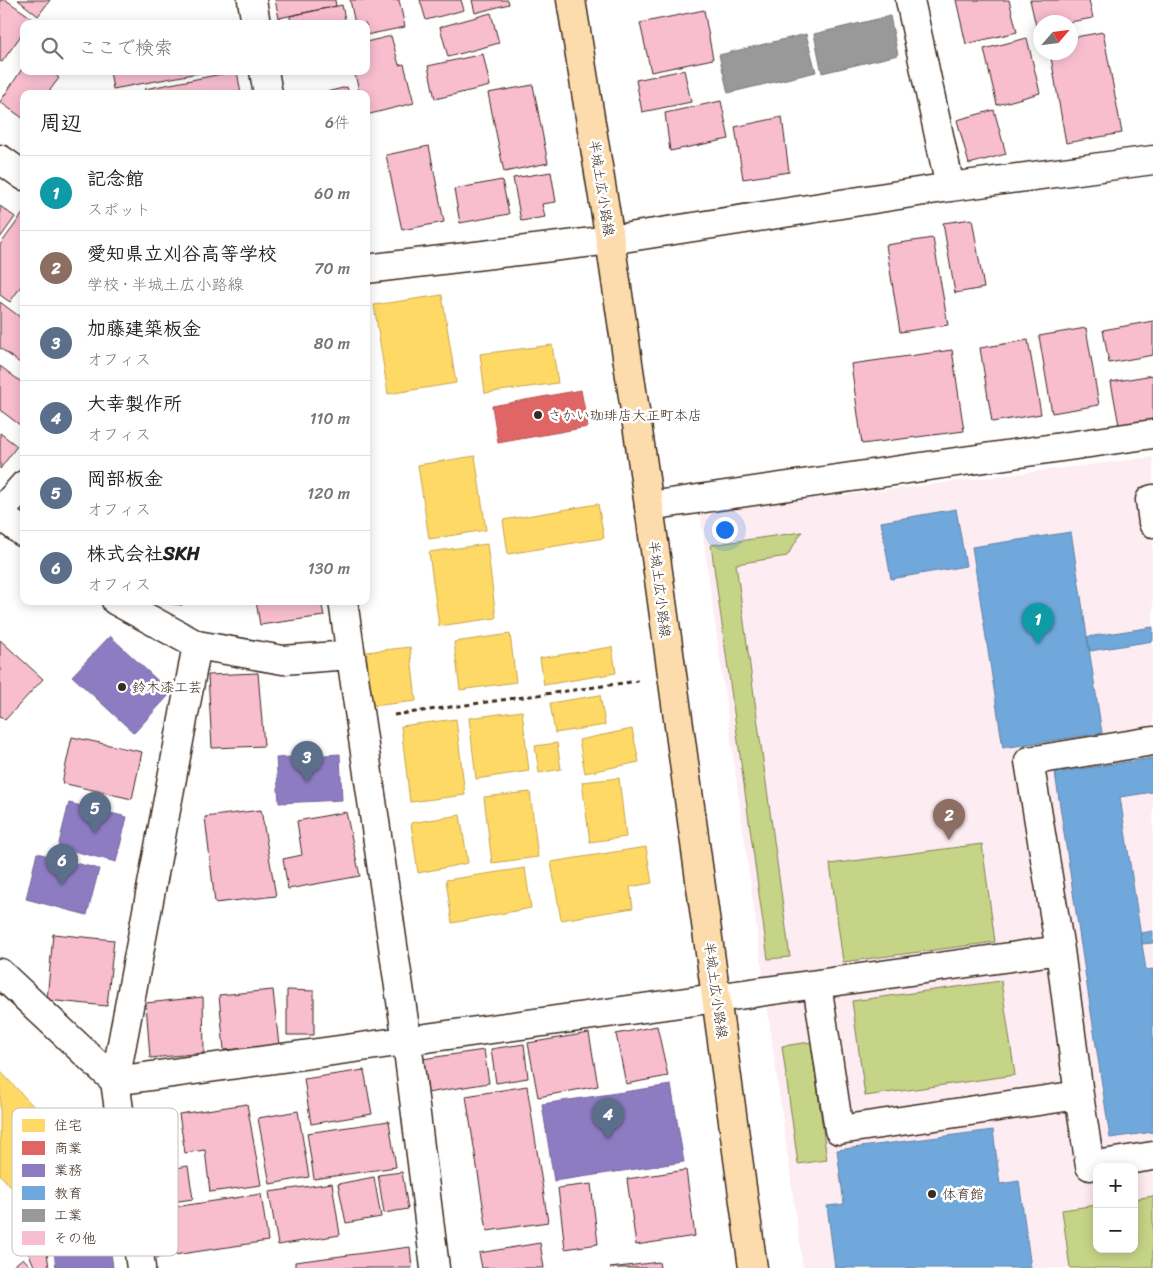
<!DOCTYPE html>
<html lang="ja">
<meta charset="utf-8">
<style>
:root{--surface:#fff;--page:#f2f2f2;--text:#222;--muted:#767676;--line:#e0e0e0;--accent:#3b2a1e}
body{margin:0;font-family:Sriracha,"Klee One",sans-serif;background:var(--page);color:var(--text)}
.controls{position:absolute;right:15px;bottom:15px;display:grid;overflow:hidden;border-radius:10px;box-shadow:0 2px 12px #0003}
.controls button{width:45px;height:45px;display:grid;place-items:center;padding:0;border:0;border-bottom:1px solid var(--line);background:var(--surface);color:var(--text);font:25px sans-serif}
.compass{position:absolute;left:1033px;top:15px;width:45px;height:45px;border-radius:50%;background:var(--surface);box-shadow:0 2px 12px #0003;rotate:62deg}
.you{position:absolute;left:724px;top:529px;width:18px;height:18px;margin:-12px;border:4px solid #fff;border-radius:50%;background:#1a73e8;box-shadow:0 0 0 8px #1a73e833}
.badge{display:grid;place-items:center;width:32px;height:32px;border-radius:50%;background:var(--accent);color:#fff;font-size:16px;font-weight:700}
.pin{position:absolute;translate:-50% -41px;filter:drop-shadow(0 1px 2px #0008)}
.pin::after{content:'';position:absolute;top:26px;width:18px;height:15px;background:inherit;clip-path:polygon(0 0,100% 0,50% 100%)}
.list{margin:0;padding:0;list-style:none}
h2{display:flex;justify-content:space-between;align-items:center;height:65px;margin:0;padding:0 20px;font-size:21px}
h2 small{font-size:16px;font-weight:400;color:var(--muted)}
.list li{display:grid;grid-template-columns:32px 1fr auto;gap:15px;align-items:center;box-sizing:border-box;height:75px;padding:0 20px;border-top:1px solid var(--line)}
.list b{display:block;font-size:19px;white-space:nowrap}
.list p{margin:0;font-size:16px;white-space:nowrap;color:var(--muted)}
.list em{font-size:16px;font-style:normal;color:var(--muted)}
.icon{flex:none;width:28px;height:28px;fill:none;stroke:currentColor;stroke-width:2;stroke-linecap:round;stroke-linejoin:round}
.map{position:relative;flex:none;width:1153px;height:1268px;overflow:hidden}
.search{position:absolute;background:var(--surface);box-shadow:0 2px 12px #0003;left:20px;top:20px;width:350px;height:55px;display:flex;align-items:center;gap:12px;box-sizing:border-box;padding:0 18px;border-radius:10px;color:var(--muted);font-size:19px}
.panel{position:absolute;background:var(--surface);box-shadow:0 2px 12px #0003;left:20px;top:90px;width:350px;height:515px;border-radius:10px}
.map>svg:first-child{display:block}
.built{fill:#fdecf1;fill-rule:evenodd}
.green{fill:#c6d487;stroke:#807f52}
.homes{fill:#ffd966;stroke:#c4a450}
.shops{fill:#e06666;stroke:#ae5450}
.offices{fill:#8e7cc3;stroke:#756392}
.schools{fill:#6fa8dc;stroke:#5f82a3}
.industry{fill:#999;stroke:#7d7874}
.building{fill:#f8bed0;stroke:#3b2a1e}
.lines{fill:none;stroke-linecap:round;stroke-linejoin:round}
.minor-casing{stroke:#3b2a1e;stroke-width:31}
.major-casing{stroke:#3b2a1e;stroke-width:31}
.path{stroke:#3b2a1e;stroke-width:3;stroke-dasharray:5 4;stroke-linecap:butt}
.minor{stroke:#fff;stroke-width:28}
.major{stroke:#fcdcac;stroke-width:28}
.poi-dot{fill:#3b2a1e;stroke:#fff;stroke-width:2}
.labels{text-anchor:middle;stroke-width:5;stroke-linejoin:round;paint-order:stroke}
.street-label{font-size:14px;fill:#3b2a1e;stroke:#fff}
.poi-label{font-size:14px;fill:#3b2a1e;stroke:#fff;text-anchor:start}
.key{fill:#fff;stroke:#c4bfbc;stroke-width:1}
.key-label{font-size:14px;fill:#3b2a1e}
</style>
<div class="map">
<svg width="1153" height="1268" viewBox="0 0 1153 1268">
<rect width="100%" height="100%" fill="#fff"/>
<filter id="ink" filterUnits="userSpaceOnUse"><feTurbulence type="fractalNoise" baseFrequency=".02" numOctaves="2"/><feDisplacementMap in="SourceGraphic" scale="10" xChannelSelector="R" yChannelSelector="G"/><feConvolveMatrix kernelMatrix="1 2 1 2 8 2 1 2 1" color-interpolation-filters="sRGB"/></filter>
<g filter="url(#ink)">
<path class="built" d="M1153 457V1268H803L700 513ZM1097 1167H1134V1249H1097Z"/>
<path class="green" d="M802 532 787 556 736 564 790 957 768 959 711 545Z
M982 844 995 942 843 962 830 864Z
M1001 981 1015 1075 865 1096 852 1001Z
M811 1042 827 1160 798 1164 782 1046Z
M1153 1196V1268H1070L1062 1210 1097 1205V1249H1134V1199Z"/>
<path class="homes" d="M442 295 456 383 388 394 374 305Z
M552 345 558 383 485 393 480 354Z
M475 456 486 530 429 539 418 465Z
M598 504 604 538 508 554 503 520Z
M487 544 496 618 439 626 429 552Z
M510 634 516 682 460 690 454 642Z
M410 647 416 701 372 706 366 652Z
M612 647 616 673 544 685 540 658Z
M600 695 605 725 555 733 550 703Z
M522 711 529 771 476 779 469 718Z
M456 719 465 795 410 802 401 726Z
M632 729 639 762 585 773 579 740Z
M557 743 561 769 539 773 535 746Z
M619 778 626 837 590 842 582 782Z
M530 792 538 857 492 863 484 797Z
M460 815 468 863 418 873 411 823Z
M646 847 652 883 630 887 633 908 561 920 551 862Z
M525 868 531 908 452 923 446 880Z
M0 1071 98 1174 46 1224 0 1175Z"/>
<path class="shops" d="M581 390 588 427 498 443 492 406Z"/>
<path class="offices" d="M110 636 171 693 134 733 72 676Z
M340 754 342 800 279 803 276 758Z
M69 803 127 817 116 862 58 847Z
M37 853 99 869 87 915 26 899Z
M671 1085 684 1162 554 1181 542 1104Z
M110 1244 113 1268H56L54 1251Z"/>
<path class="schools" d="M956 509 966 566 891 579 881 522Z
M1071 532 1102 733 1003 748 972 547Z
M1153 627V641L1090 651 1087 637Z
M1153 758V792L1120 797 1146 970 1153 969V1132L1110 1138 1055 773Z
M1153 931V943L1142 944 1141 933Z
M993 1130 1000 1184 1019 1181 1031 1268H835L827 1206 844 1204 837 1150Z"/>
<path class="industry" d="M890 16 898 55 822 73 814 34Z
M806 34 816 72 728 93 719 55Z"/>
<path class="building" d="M0 0H6L32 18 28 24H24V31L2 62 0 61Z
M18 0H50L38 16Z
M275 0H335L336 6 279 18Z
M350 0H399L405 27 366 35V24H355Z
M420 0H461L464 10 426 20Z
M472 0H508L509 4 475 13Z
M956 0H1009L1017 32 966 44Z
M1030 0H1089L1093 18 1070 22H1040V29L1037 30Z
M342 5 346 24H291L290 16Z
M704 10 713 59 651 72 640 23Z
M491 13 499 43 448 57 440 27Z
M1103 32 1122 133 1066 143 1050 52H1070V38Z
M391 36 399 65 404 64 414 103 366 115V94H360L354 71H366V42Z
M1027 38 1040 93 997 105 984 49Z
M483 54 490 86 435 99 428 66Z
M24 66V71H50L59 78 47 94H24V119L0 102Z
M684 70 691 102 642 112 636 80Z
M110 71H204V72L113 89Z
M237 71 241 94H145V89Z
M533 85 548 163 504 172 488 93Z
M347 87 349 94H318Z
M721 101 729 139 670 151 665 113Z
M994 110 1006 154 969 164 957 120Z
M782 117 789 172 743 179 735 127Z
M429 146 444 222 402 230 386 155Z
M551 172 556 202 542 204 545 217 521 221 513 178Z
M502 180 509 214 460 223 454 189Z
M0 206 15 217 0 238Z
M24 212V282L10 302 0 295V245Z
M972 219 984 288 955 293 943 223Z
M933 238 948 325 900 332 886 245Z
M0 302 24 320V366L0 348Z
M1153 321V355L1109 363 1103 330Z
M1086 328 1099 405 1052 413 1039 336Z
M1028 340 1041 414 992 422 980 348Z
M952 350 964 431 862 444 851 364Z
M0 366 24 384V428L0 410Z
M1153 375V419L1119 425 1111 382Z
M0 433 17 446 0 469Z
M151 601H182V605Z
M256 601H321L324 616 260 625Z
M0 640 43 679 5 720 0 716Z
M258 673 264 746 212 748 208 675Z
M72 737 142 752 132 799 62 783Z
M261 810 276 896 215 903 205 817Z
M346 812 360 876 288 889 283 859 302 855 297 821Z
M53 934 114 940 107 1006 47 1000Z
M273 990 279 1046 224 1050 219 995Z
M287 990 314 991V1035H287Z
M203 997 204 1053 150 1058 146 1003Z
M657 1026 668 1076 626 1084 616 1034Z
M589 1033 598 1086 538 1097 528 1043Z
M524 1044 528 1078 496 1083 491 1049Z
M484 1050 489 1083 427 1093 422 1059Z
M364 1070 372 1114 311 1124 304 1079Z
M527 1086 548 1222 487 1231 466 1096Z
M247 1104 261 1185 210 1192 205 1150 185 1153 179 1114Z
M298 1111 309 1177 270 1184 258 1118Z
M389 1121 396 1167 314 1179 307 1133Z
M188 1166 193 1199 143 1206 139 1174Z
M686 1170 695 1236 636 1245 627 1179Z
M402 1172 408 1209 384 1213 378 1175Z
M374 1177 381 1217 346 1223 338 1184Z
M332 1183 340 1235 278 1245 269 1192Z
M591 1184 598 1244 565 1249 558 1188Z
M261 1194 268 1241 154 1258 148 1211Z
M540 1243 544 1268H482L479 1253Z
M46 1244 49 1268H35L27 1250Z
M410 1247 412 1268H295V1262Z
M23 1258 32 1268H11Z
M659 1262 660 1268H610Z"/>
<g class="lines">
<g class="minor-casing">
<path id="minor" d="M252 0 256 24
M910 0 950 187
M264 71 268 94
M0 159 24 176
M366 269 610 240 950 187 1153 160
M1153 499 1150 500 1153 523
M649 506 1153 434
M0 512 24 485
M0 515 24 533
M116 601 197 645 283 660 350 655
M343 601 407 1042 435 1268
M0 973 115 1081 817 984 839 1130 1079 1095 1090 1166 1153 1156
M817 984 1060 950
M1079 1095 1060 950 1029 761 1153 741
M141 1268 115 1081 197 645"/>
</g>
<g class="major-casing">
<path id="major" d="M571 0 610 240 649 506 753 1268"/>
</g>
<path class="path" d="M394 715 638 681"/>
<use href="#minor" class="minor"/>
<use href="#major" class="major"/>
</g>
</g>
<g class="poi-dot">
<circle cx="538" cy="415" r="5"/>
<circle cx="122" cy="687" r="5"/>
<circle cx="932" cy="1194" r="5"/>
</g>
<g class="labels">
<g class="street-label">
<text transform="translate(602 188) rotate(81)" y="5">半城土広小路線</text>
<text transform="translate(660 589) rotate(83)" y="5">半城土広小路線</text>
<text transform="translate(716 990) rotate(82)" y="5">半城土広小路線</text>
</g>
<g class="poi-label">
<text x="548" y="420">さかい珈琲店大正町本店</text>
<text x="132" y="692">鈴木漆工芸</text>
<text x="942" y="1199">体育館</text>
</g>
</g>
<rect x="12" y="1108" width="166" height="148" rx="8" class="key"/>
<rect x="22" y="1119" width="23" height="13" fill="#ffd966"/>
<rect x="22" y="1141" width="23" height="14" fill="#e06666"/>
<rect x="22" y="1164" width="23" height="13" fill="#8e7cc3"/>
<rect x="22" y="1186" width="23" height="14" fill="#6fa8dc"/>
<rect x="22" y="1209" width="23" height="13" fill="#999"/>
<rect x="22" y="1231" width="23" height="14" fill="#f8bed0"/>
<g class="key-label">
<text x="54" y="1130">住宅</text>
<text x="54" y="1153">商業</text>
<text x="54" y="1175">業務</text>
<text x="54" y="1198">教育</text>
<text x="54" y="1220">工業</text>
<text x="54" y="1243">その他</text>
</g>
</svg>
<div class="controls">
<button>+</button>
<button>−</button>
</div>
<svg class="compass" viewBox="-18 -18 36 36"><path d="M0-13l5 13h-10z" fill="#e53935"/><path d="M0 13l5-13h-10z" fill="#767676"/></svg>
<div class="you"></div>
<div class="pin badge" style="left:1038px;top:644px;background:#0f9aa8">1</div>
<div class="pin badge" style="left:949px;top:840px;background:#8d6e63">2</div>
<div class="pin badge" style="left:307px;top:782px;background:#5c6f8a">3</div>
<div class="pin badge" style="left:608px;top:1139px;background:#5c6f8a">4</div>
<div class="pin badge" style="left:95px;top:833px;background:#5c6f8a">5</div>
<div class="pin badge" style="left:62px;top:885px;background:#5c6f8a">6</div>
<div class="search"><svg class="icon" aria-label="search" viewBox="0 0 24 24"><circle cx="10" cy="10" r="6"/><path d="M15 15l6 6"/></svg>ここで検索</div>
<section class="panel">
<h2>周辺<small>6件</small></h2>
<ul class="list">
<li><span class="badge" style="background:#0f9aa8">1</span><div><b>記念館</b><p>スポット</p></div><em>60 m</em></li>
<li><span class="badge" style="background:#8d6e63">2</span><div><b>愛知県立刈谷高等学校</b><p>学校 · 半城土広小路線</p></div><em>70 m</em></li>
<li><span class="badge" style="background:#5c6f8a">3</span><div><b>加藤建築板金</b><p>オフィス</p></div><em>80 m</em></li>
<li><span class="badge" style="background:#5c6f8a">4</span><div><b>大幸製作所</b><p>オフィス</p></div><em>110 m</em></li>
<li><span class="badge" style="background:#5c6f8a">5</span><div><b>岡部板金</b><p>オフィス</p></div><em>120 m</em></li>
<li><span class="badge" style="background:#5c6f8a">6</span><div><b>株式会社SKH</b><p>オフィス</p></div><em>130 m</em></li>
</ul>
</section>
</div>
